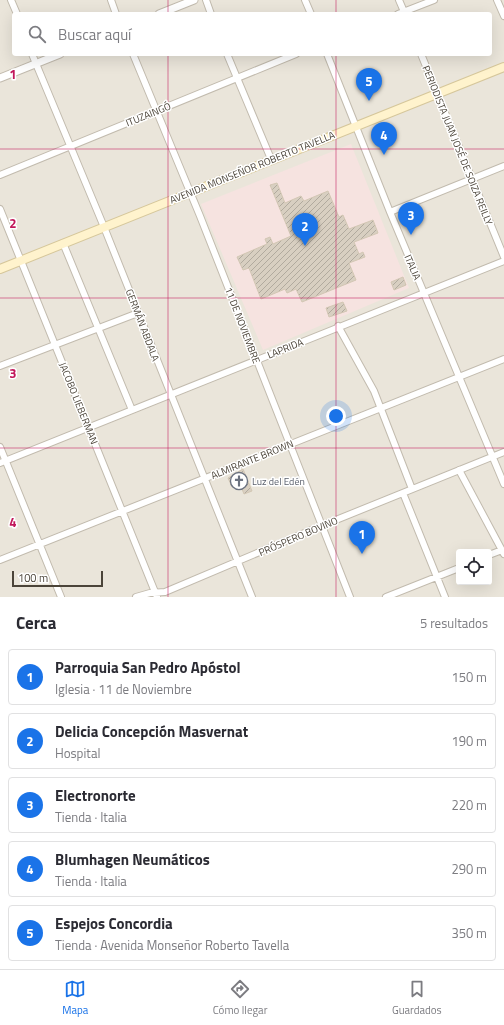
<!DOCTYPE html>
<html lang="es">
<meta charset="utf-8">
<style>
:root{--surface:#fff;--page:#f2f2f3;--text:#2b2b33;--muted:#7c7c81;--line:#e1e1e2;--accent:#1a73e8}
body{margin:0;font-family:"Titillium Web",sans-serif;background:var(--page);color:var(--text)}
.controls{position:absolute;right:12px;bottom:12px;display:grid;overflow:hidden;border-radius:4px;box-shadow:0 4px 16px #0002}
.controls button{width:36px;height:36px;display:grid;place-items:center;padding:0;border:0;border-bottom:1px solid var(--line);background:var(--surface);color:var(--text);font:20px sans-serif}
.scale{position:absolute;left:12px;bottom:10px;width:91px;box-sizing:border-box;padding-left:4px;border:2px solid #4b4439;border-top:0;font-size:11px;line-height:14px;white-space:nowrap;color:#4b4439;-webkit-text-stroke:3px #fff;paint-order:stroke}
.you{position:absolute;left:336px;top:416px;width:14px;height:14px;margin:-10px;border:3px solid #fff;border-radius:50%;background:#1a73e8;box-shadow:0 0 0 6px #1a73e833}
.badge{display:grid;place-items:center;width:26px;height:26px;border-radius:50%;background:var(--accent);color:#fff;font-size:13px;font-weight:700}
.pin{position:absolute;translate:-50% -33px;filter:drop-shadow(0 1px 2px #0008)}
.pin::after{content:'';position:absolute;top:21px;width:14px;height:12px;background:inherit;clip-path:polygon(0 0,100% 0,50% 100%)}
.list{margin:0;padding:0;list-style:none}
h2{display:flex;justify-content:space-between;align-items:center;height:52px;margin:0;padding:0 16px;font-size:17px}
h2 small{font-size:13px;font-weight:400;color:var(--muted)}
.list li{display:grid;grid-template-columns:26px 1fr auto;gap:12px;align-items:center;box-sizing:border-box;height:56px;margin:0 8px 8px;padding:0 8px;border:1px solid var(--line);border-radius:4px}
.list b{display:block;font-size:15px;white-space:nowrap}
.list p{margin:0;font-size:13px;white-space:nowrap;color:var(--muted)}
.list em{font-size:13px;font-style:normal;color:var(--muted)}
.icon{flex:none;width:22px;height:22px;fill:none;stroke:currentColor;stroke-width:2;stroke-linecap:round;stroke-linejoin:round}
.map{position:relative;flex:none;width:504px;height:597px;overflow:hidden}
.search{position:absolute;background:var(--surface);box-shadow:0 4px 16px #0002;left:12px;right:12px;top:12px;height:44px;display:flex;align-items:center;gap:10px;box-sizing:border-box;padding:0 14px;border-radius:4px;color:var(--muted);font-size:15px}
.sheet{height:372px;background:var(--surface)}
nav{display:flex;justify-content:space-around;align-items:center;box-sizing:border-box;height:56px;border-top:1px solid var(--line);background:var(--surface);font-size:11px;color:var(--muted)}
nav a{display:grid;justify-items:center;gap:2px}
nav .on{color:var(--accent)}
.map>svg:first-child{display:block}
.residential{fill:#eae5da;fill-rule:evenodd}
.medical{fill:#f6e3e0}
.building{fill:url(#building-hatch);stroke:#d3c7b4}
.lines{fill:none;stroke-linecap:round;stroke-linejoin:round}
.minor-casing{stroke:#c2bbae;stroke-width:8}
.tertiary-casing{stroke:#c2bbae;stroke-width:9}
.secondary-casing{stroke:#d6c79b;stroke-width:10}
.minor{stroke:#fff;stroke-width:6}
.tertiary{stroke:#fff;stroke-width:7}
.secondary{stroke:#fff3cd;stroke-width:8}
.grid{fill:none;stroke:#c2185b;stroke-width:1;stroke-opacity:0.55}
.labels{text-anchor:middle;stroke-width:3;stroke-linejoin:round;paint-order:stroke}
.street-label{font-size:10px;fill:#4b4439;stroke:#fff}
.worship-label{font-size:10px;fill:#5b616d;stroke:#fff;text-anchor:start}
.grid-label{font-size:13px;text-anchor:middle;font-weight:bold;fill:#c2185b;stroke:#fff;stroke-width:3;stroke-linejoin:round;paint-order:stroke}
</style>
<div class="map">
<svg width="504" height="597" viewBox="0 0 504 597">
<defs>
<pattern id="building-hatch" width="6" height="6" patternUnits="userSpaceOnUse"><rect width="6" height="6" fill="#d8cfc1"/><path d="M-1 1l2-2M0 6l6-6M5 7l2-2" fill="none" stroke="#b1aa9e"/></pattern>
</defs>
<rect width="100%" height="100%" fill="#f6f3ec"/>
<path class="residential" d="M0 0H504V597H0ZM14 14H490V54H14ZM459 552H489V582H459Z"/>
<path class="medical" d="M351 144 409 288 263 350 201 204Z"/>
<path class="building" d="M277 183 285 203 301 196 304 201 328 191 339 217 343 215 349 229 373 220 378 233 354 242 359 254 363 252 365 257 349 263 356 280 302 302 296 289 287 293 285 289 261 299 249 268 243 270 237 257 267 244 265 239 270 237 273 244 291 236 270 185Z
M403 277 406 285 394 290 391 282Z
M343 302 347 311 329 317 326 308Z
M243 469 252 491 244 494 240 484 232 487 228 478Z"/>
<g class="lines">
<g class="minor-casing">
<path id="minor" d="M11 0 17 14
M111 0 116 14
M206 0 211 14
M305 0 311 14
M399 0 405 14
M497 0 504 16
M398 14 434 0
M32 54 104 227 252 597
M133 54 200 216 350 597
M227 54 271 159
M327 54 390 212 504 484
M421 54 504 257
M0 175 296 54
M0 209 157 597
M390 212 504 166
M63 243 132 410
M338 326 374 391 412 489
M0 366 138 313
M0 447 61 597
M0 463 504 261
M459 470 504 554
M403 493 445 597
M489 555 502 550
M0 560 504 359
M136 597 150 593 165 592 321 526 504 452
M386 597 459 568"/>
</g>
<g class="tertiary-casing">
<path id="tertiary" d="M159 14 194 0
M0 78 60 54"/>
</g>
<g class="secondary-casing">
<path id="secondary" d="M0 269 504 67"/>
</g>
<use href="#minor" class="minor"/>
<use href="#tertiary" class="tertiary"/>
<use href="#secondary" class="secondary"/>
</g>
<path class="grid" d="M168 0V14M336 0V14M168 54V597M336 54V597M0 149H504M0 298H504M0 448H504"/>
<defs>
<g id="church-ring" transform="scale(0.9)"><circle r="9.5" fill="#fff" stroke="#6b7280" stroke-width="1.5"/><path d="M-1.2-6h2.4v3.5h3.3v2.4h-3.3V6h-2.4V-.1h-3.3v-2.4h3.3Z" fill="#6b7280"/></g>
</defs>
<g fill-rule="evenodd">
<use href="#church-ring" x="239" y="481"/>
</g>
<g class="labels">
<g class="street-label">
<text transform="translate(148 114) rotate(-22)" y="4">ITUZAINGÓ</text>
<text transform="translate(458 145) rotate(68)" y="4">PERIODISTA JUAN JOSÉ DE SOIZA REILLY</text>
<text transform="translate(252 167) rotate(-22)" y="4">AVENIDA MONSEÑOR ROBERTO TAVELLA</text>
<text transform="translate(413 267) rotate(67)" y="4">ITALIA</text>
<text transform="translate(143 325) rotate(69)" y="4">GERMÁN ABDALA</text>
<text transform="translate(243 325) rotate(69)" y="4">11 DE NOVIEMBRE</text>
<text transform="translate(285 348) rotate(-22)" y="4">LAPRIDA</text>
<text transform="translate(79 403) rotate(68)" y="4">JACOBO LIEBERMAN</text>
<text transform="translate(252 459) rotate(-22)" y="4">ALMIRANTE BROWN</text>
<text transform="translate(298 536) rotate(-23)" y="4">PRÓSPERO BOVINO</text>
</g>
<g class="worship-label">
<text x="252" y="485">Luz del Edén</text>
</g>
</g>
<g class="grid-label">
<text x="13" y="79">1</text>
<text x="13" y="228">2</text>
<text x="13" y="378">3</text>
<text x="13" y="527">4</text>
</g>
</svg>
<div class="controls">
<button><svg class="icon" aria-label="locate" viewBox="0 0 24 24"><circle cx="12" cy="12" r="6"/><path d="M12 2v4M12 18v4M2 12h4M18 12h4"/></svg></button>
</div>
<div class="scale">100 m</div>
<div class="you"></div>
<div class="pin badge" style="left:362px;top:554px">1</div>
<div class="pin badge" style="left:305px;top:246px">2</div>
<div class="pin badge" style="left:411px;top:235px">3</div>
<div class="pin badge" style="left:384px;top:155px">4</div>
<div class="pin badge" style="left:369px;top:101px">5</div>
<div class="search"><svg class="icon" aria-label="search" viewBox="0 0 24 24"><circle cx="10" cy="10" r="6"/><path d="M15 15l6 6"/></svg>Buscar aquí</div>
</div>
<section class="sheet">
<h2>Cerca<small>5 resultados</small></h2>
<ul class="list">
<li><span class="badge">1</span><div><b>Parroquia San Pedro Apóstol</b><p>Iglesia · 11 de Noviembre</p></div><em>150 m</em></li>
<li><span class="badge">2</span><div><b>Delicia Concepción Masvernat</b><p>Hospital</p></div><em>190 m</em></li>
<li><span class="badge">3</span><div><b>Electronorte</b><p>Tienda · Italia</p></div><em>220 m</em></li>
<li><span class="badge">4</span><div><b>Blumhagen Neumáticos</b><p>Tienda · Italia</p></div><em>290 m</em></li>
<li><span class="badge">5</span><div><b>Espejos Concordia</b><p>Tienda · Avenida Monseñor Roberto Tavella</p></div><em>350 m</em></li>
</ul>
</section>
<nav>
<a class="on"><svg class="icon" aria-label="map" viewBox="0 0 24 24"><path d="M3 6l6-2 6 2 6-2v14l-6 2-6-2-6 2zM9 4v14M15 6v14"/></svg>Mapa</a>
<a><svg class="icon" aria-label="directions" viewBox="0 0 24 24"><path d="M12 3l9 9-9 9-9-9zM9 14v-3h6M13 9l2 2-2 2"/></svg>Cómo llegar</a>
<a><svg class="icon" aria-label="saved" viewBox="0 0 24 24"><path d="M7 4h10v16l-5-4-5 4z"/></svg>Guardados</a>
</nav>
